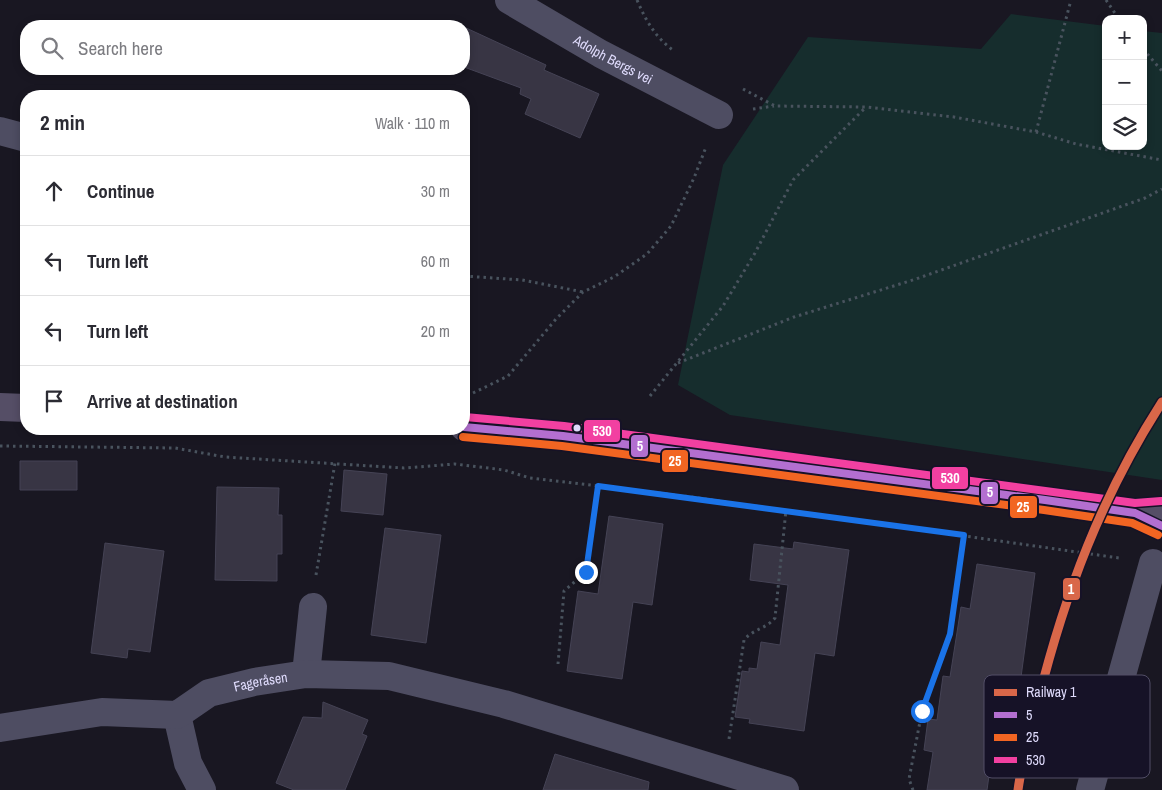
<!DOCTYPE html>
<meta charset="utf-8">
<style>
:root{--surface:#fff;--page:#f7f7f7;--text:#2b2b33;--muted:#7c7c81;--line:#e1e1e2}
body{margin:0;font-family:"Archivo Narrow",sans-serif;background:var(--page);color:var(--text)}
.controls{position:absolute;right:15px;top:15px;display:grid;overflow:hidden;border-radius:10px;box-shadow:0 2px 8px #0003}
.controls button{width:45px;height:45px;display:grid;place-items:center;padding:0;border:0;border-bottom:1px solid var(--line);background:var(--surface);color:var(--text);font:25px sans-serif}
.stop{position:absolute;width:15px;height:15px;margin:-11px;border:4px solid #1a73e8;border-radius:50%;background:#fff}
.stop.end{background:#1a73e8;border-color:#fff;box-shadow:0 1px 5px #0008}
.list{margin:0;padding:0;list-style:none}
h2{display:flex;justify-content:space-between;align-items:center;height:65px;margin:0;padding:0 20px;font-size:21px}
h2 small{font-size:16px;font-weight:400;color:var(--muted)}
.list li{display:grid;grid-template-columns:32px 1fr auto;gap:15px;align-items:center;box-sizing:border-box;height:70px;padding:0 20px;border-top:1px solid var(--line)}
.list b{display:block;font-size:19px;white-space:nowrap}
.list em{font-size:16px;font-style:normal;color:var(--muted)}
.icon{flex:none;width:28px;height:28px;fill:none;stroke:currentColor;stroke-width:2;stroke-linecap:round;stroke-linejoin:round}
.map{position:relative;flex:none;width:1162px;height:790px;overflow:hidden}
.search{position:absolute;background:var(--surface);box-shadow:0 2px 8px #0003;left:20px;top:20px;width:450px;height:55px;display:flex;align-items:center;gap:12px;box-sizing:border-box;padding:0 18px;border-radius:20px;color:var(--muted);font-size:19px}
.panel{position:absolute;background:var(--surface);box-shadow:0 2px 8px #0003;left:20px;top:90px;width:450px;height:345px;border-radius:20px}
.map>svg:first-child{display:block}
.green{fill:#162d2d}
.building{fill:#383544;stroke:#454355}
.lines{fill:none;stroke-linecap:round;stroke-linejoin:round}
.path{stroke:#49535e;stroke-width:3;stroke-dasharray:2.5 4;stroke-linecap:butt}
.minor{stroke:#4e4d62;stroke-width:28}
.major{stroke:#554e66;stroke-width:28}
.bus-1-casing{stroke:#161227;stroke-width:11}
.bus-2-casing{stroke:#161227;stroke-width:11}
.bus-3-casing{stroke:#161227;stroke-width:11}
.bus-1{stroke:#b36fd0;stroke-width:8}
.bus-2{stroke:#f26522;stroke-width:8}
.bus-3{stroke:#f240a1;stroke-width:8}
.rail-1-casing{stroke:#161227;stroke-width:12}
.rail-1{stroke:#d96749;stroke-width:9}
.route{stroke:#1a73e8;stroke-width:6}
.bus-dot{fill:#dfdbfc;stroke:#161227;stroke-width:2}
.labels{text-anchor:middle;stroke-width:4;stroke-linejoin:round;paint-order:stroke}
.street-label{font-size:14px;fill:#dfdbfc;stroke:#161227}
.key{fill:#161227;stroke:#524e67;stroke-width:1}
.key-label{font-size:14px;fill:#dfdbfc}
.line-badge{stroke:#161227;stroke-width:2}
.badge-label{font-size:14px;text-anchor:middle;font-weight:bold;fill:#fff}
</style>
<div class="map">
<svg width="1162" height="790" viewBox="0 0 1162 790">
<rect width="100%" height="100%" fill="#191722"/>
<path class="green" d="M1011 14 1106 26V146H1143V31L1162 33V480L730 415 678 385 723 165 808 37 981 49Z"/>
<path class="building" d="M464 27 546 65 544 70 599 94 580 138 525 114 531 99 520 94 521 88 464 67Z
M20 461H77V490H20Z
M344 470 387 474 383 515 341 511Z
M217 487 279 488 278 515H282V554H277V581L215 580Z
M609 516 663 524 652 605 633 602 622 679 567 671 578 591 598 594Z
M385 528 441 535 426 643 371 635Z
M794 542 849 550 834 656 815 653 804 731 749 723 750 719 735 717 742 671 749 672V668L757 669 761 642 780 645 788 585 750 580 754 544 793 549Z
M105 543 164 551 150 652 128 649 127 658 91 653Z
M977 564 1035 573 1019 692 1001 690 987 790H927L933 752 924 750 928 719 937 720 943 676 950 677 961 607 970 609Z
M323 702 368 720 362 734 367 736 345 790H294L276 783 303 717 322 718Z
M555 754 649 782 648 790H543Z"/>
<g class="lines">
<path class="path" d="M637 0C646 21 655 37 674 51
M1106 0 1119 19
M1143 49 1162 71
M743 89 775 106 866 107 954 117 1036 132 1076 144 1162 160
M753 109 774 106
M1036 132 1071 0
M464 276 522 280 583 292
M678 363 794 317 916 279 1145 198 1162 189
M473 393 508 376 556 319 583 292 614 277 647 254 671 226 694 178 706 147
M650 396 723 306 755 253 793 180 865 108
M0 446 175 448 225 457 404 468 455 464 504 470 530 478 684 496 1119 558
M316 575 335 463
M558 664 564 591 586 572 598 485
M729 739 744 640C753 629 766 629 775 618L786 510
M913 790 909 779 922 711 950 634 964 535"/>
<g class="minor">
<path id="s1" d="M509 0 601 54 719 115"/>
<path d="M0 131 26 138"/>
<path d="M306 674 313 607"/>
<path d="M177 715 188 763 202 790"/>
<path id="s2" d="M0 728 102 712 177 715 209 693 254 682 306 674 389 676 504 704 785 790"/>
<path d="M1090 790 1153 563"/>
</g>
<path class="major" d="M0 407 26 408
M464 427 563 436 1135 513 1162 511"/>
<g class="bus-1-casing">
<path id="bus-1" d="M464 427 563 436 1045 500 1135 513 1162 526"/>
</g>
<g class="bus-2-casing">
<path id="bus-2" d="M463 437 562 446 1044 510 1132 523 1158 535"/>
</g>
<g class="bus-3-casing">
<path id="bus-3" d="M465 417 564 426 1135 503 1161 501"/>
</g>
<use href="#bus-1" class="bus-1"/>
<use href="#bus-2" class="bus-2"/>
<use href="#bus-3" class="bus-3"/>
<g class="rail-1-casing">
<path id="rail-1" d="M1018 790C1022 760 1031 731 1038 701 1065 593 1101 497 1162 402"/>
</g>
<use href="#rail-1" class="rail-1"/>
</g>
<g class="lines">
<path class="route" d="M586 572 598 486 964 535 950 634 922 711"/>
</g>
<circle class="bus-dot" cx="577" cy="428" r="4.5"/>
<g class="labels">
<g class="street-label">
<text dy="5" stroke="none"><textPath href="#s1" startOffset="120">Adolph Bergs vei</textPath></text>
<text dy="5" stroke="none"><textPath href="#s2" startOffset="270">Fageråsen</textPath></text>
</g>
</g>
<rect x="984" y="675" width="166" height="103" rx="8" class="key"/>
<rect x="994" y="689" width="23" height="7" fill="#d96749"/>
<rect x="994" y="712" width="23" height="6" fill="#b36fd0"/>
<rect x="994" y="734" width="23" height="7" fill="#f26522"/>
<rect x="994" y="757" width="23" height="6" fill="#f240a1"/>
<g class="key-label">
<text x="1026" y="697">Railway 1</text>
<text x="1026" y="720">5</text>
<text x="1026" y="742">25</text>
<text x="1026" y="765">530</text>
</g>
<g class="line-badge">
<rect x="583" y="419" width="38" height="24" rx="5" fill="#f240a1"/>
<rect x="630" y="434" width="19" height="24" rx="5" fill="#b36fd0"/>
<rect x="661" y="449" width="28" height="24" rx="5" fill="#f26522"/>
<rect x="931" y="466" width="38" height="24" rx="5" fill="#f240a1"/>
<rect x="980" y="481" width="19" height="24" rx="5" fill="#b36fd0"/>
<rect x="1009" y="495" width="29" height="24" rx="5" fill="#f26522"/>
<rect x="1062" y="577" width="19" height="24" rx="5" fill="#d96749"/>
</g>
<g class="badge-label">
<text x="602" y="436">530</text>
<text x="640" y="451">5</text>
<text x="675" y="466">25</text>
<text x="950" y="483">530</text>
<text x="990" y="497">5</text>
<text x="1023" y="512">25</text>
<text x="1071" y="594">1</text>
</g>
</svg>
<div class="controls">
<button>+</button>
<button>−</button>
<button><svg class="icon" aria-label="layers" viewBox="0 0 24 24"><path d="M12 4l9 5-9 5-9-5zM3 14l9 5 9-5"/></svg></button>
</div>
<div class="stop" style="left:922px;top:711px"></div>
<div class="stop end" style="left:586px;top:572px"></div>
<div class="search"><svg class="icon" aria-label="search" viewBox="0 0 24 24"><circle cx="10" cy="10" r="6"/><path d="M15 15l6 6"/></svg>Search here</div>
<section class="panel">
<h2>2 min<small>Walk · 110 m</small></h2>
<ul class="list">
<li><svg class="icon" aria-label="ahead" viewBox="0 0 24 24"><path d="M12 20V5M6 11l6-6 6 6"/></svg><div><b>Continue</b></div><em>30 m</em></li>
<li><svg class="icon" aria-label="left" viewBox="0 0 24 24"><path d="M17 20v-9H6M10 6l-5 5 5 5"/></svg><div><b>Turn left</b></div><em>60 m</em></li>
<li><svg class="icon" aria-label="left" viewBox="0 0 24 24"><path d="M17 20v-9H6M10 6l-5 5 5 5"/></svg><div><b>Turn left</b></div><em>20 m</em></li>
<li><svg class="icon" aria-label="arrive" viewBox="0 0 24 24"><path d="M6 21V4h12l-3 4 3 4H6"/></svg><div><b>Arrive at destination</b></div></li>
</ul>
</section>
</div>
